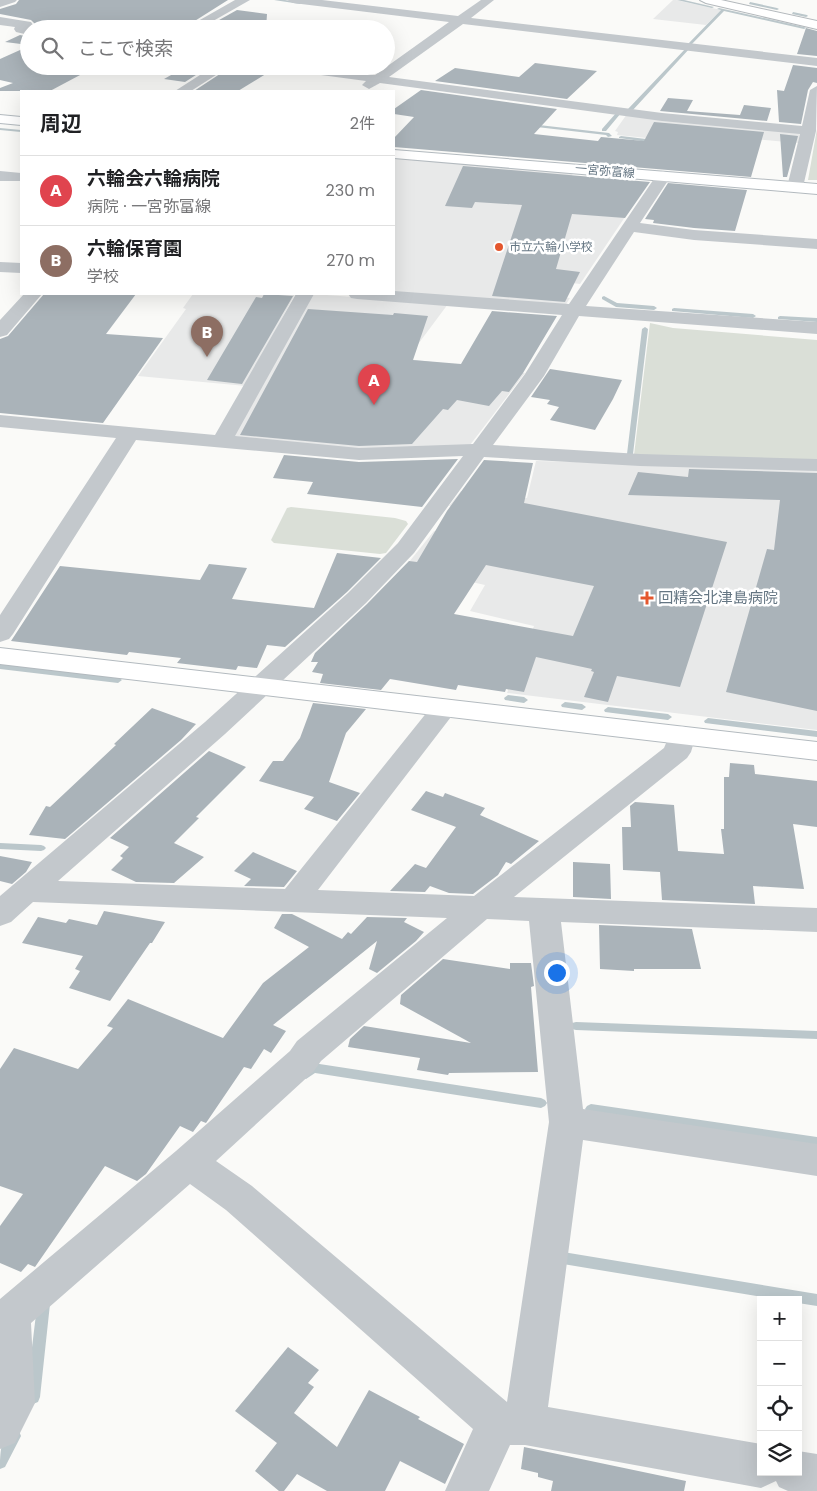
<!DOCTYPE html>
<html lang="ja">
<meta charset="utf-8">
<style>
:root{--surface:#fff;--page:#f6f6f6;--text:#202124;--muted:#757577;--line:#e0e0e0;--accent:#ea580c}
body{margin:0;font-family:Poppins,"Noto Sans JP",sans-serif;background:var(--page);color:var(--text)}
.controls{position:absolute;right:15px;bottom:15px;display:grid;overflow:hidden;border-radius:0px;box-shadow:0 5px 20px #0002}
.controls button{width:45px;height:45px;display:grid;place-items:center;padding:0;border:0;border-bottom:1px solid var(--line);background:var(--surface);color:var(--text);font:25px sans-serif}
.you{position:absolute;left:556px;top:972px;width:18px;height:18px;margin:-12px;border:4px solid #fff;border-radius:50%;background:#1a73e8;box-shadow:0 0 0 8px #1a73e833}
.badge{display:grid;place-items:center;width:32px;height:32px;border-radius:50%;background:var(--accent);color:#fff;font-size:16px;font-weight:700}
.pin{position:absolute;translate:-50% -41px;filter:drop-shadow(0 1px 2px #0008)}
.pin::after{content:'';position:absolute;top:26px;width:18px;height:15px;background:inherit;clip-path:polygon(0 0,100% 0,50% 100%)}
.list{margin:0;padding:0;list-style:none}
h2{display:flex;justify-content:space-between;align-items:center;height:65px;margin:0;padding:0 20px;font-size:21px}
h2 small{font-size:16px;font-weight:400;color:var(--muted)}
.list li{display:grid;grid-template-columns:32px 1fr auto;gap:15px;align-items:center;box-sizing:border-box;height:70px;padding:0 20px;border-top:1px solid var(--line)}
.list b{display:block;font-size:19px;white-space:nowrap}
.list p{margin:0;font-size:16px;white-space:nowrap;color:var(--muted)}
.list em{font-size:16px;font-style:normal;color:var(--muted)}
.icon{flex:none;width:28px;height:28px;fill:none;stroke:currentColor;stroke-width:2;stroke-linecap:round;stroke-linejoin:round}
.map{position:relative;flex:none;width:817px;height:1491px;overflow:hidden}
.search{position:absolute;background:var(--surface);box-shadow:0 5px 20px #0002;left:20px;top:20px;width:375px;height:55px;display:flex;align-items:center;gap:12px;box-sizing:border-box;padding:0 18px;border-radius:28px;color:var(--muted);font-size:19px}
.panel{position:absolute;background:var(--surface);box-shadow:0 5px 20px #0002;left:20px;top:90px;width:375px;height:205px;border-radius:0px}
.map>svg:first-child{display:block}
.built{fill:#e8e9e9}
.green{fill:#dadfd7}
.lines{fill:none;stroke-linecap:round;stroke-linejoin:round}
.stream{fill:#bbc7cb;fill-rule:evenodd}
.building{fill:#aab3b9;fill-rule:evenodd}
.secondary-casing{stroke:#b3babf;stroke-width:2}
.highway-casing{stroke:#b4b9bd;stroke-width:2}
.street{fill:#c3c8cc;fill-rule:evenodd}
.secondary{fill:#fff;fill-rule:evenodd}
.highway{fill:#fff;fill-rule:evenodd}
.poi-dot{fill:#e4572e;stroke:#fff;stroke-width:2}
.labels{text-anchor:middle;stroke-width:5;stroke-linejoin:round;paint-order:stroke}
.far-street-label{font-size:12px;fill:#657683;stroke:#fff}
.far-poi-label{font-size:12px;fill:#657683;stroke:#fff;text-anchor:start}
.poi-label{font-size:15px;fill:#657683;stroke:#fff;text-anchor:start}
</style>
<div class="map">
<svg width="817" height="1491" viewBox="0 0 817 1491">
<rect width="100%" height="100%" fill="#fafaf8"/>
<path class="built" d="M673 0H676L721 10 706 25 653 19Z
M627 114 800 133 798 143 743 138H647L617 135 618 132 615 131Z
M394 158 573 173 561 207 627 214 580 284 540 279 532 293 570 298 565 306 394 293Z
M193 294H295L246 386 138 376 186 309 183 308Z
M313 294 448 304 407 359 525 373 470 445 359 452 231 439 310 295Z
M536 461 817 468V730L507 693 534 626 470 611 485 585 405 567 434 531 499 541 462 508 449 506 461 491 527 498Z"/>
<path class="green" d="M817 129V180H808Z
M650 323 673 328 817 340V461L634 455Z
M291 507 395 518 406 521 408 524 386 553 380 554 274 543 271 540 287 508Z"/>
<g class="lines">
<path class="stream" d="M274 0H285L302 3 300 4Z
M677 0H684L714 7 712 8Z
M750 2 777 8 779 9 777 10 749 4Z
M719 8 804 27 806 28 804 29 724 11 690 46H688V44L721 10 717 9Z
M793 12 807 15 808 16 806 17 792 14Z
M687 47 690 48 632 111H628V109Z
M617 112 621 113 606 131H602V129Z
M530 124 609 133 612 136 608 137 606 135 528 126Z
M0 128 21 130V132L0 130Z
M621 136 646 139 644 146 646 148 644 149 639 148 641 141 619 138V137Z
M604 296 617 303 654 306 657 308 654 310 616 307 602 299V297Z
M674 308 753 314 756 316 753 318 672 311V309Z
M780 316 817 318V322L778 319V317Z
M645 327 648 329 633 454 630 456 627 454 642 329Z
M0 663 118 677 122 680 118 683 0 669Z
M508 695 524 697 528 700 524 703 505 700 504 698Z
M565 702 582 704 586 707 582 710 562 707 561 705Z
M608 707 668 714 672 717 668 720 605 712 604 710Z
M708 718 817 731V737L705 723 704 721Z
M0 843 41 845 44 846 46 848 44 850 41 851 0 849Z
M576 1022 817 1031V1039L576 1030 572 1029 571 1026 572 1023Z
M313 1063 541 1098 545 1100 547 1103 545 1106 541 1108 315 1073 306 1079 302 1077 300 1074 309 1065Z
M591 1104 817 1137V1147L591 1114 587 1112 585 1109 587 1106Z
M563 1252 817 1294V1306L798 1303V1300H780L563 1264 559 1262 557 1258 559 1254Z
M44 1298 48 1300 50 1304 40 1397 38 1402 33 1404 28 1402 26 1397 37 1306 40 1300Z
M14 1429 19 1431 21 1436 5 1467 0 1469C0 1455 0 1435 14 1429Z"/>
</g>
<path class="building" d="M19 0H228L182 29H35L41 25 35 24 31 20 0 14V9L16 4Z
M237 10 267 14 266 29H203Z
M806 28 817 31V56L797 54Z
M20 35 29 37V45L5 42Z
M29 46V66H97L50 91H0V88L13 83 0 80V59Z
M535 63 597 71 567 99 435 81 455 68 519 77Z
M793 65 817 68V83L813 82 808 90 801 124 779 122 777 90 784 91Z
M187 66H210L185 82 164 79Z
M232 66H267L273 67 274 69 238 91H194Z
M421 90 557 109 534 134 598 141 601 137 644 141 654 122 764 132 751 177 394 147V138L414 117 394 114V109Z
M668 98 693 100 687 111 740 115 744 105 771 108 767 121 660 111Z
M780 134 798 136 787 177H783Z
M463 166 650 182 625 218 572 214 556 269 580 272 565 302 492 296 522 205 475 202 472 208 445 206Z
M668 183 747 190 735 231 694 228 653 223 654 220 645 219Z
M44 294H136L106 334 163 338 103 423 0 413V339L8 336Z
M264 294 293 296 242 384 207 380 256 297 262 298Z
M308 309 393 315 394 313 428 316 413 360 461 364 492 311 557 316 523 373 509 392 502 391 489 406 457 400 448 410 443 409 412 444 359 446 240 435Z
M550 369 622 380 613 399 595 430 550 420 559 407 547 404 550 400 531 397Z
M284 455 359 462 458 459 422 507 307 494 313 482 273 478Z
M484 460 533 463 524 503 727 542 680 687 617 676 608 702 584 697 594 672 591 671 592 669 536 657 524 692 506 689 505 692 458 685 456 690 390 679 381 690 320 683 323 674 312 672 318 662H311L315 653 367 604 409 561 417 562 447 511ZM486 565 594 586 573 636 454 614Z
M689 469 817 473V711L726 692 767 549 774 550 780 500 628 495 638 472 688 477Z
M337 553 381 558 347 592 285 647 267 645 257 668 238 666 236 670 177 663 181 658 129 652 127 655 11 641 60 566 200 580 209 564 247 568 232 599 314 608Z
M313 703 366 709 346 733 329 782 360 793 337 821 304 809 314 797 259 781 273 761H283L300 738Z
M152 708 196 724 181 740 65 839 29 835 46 806 50 807 116 745 114 744Z
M209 751 246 767 196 817 199 818 174 843 204 857 174 883 136 882 111 870 123 858 120 856 129 847 110 838Z
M730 763 754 765 755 774 817 781V827L793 824 804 889 753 886 755 904 662 900 660 872 623 870 622 827H631L630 806 635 802 674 805 678 851 724 854 721 829H724V777H729Z
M426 791 443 797 445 793 485 808 480 815 539 841 511 864 506 862 498 875 473 894 449 893 430 886 425 892 390 891 415 864 426 868 456 827 411 810Z
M253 852 297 871 284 887 244 886 251 879 234 871Z
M0 856 32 862 26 872 12 884 0 881Z
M573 862 610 864 611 899 573 897Z
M104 911 165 922 152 943H150L110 1001 69 988 80 971 75 969 83 956 22 943 38 917 66 923 69 919 97 925Z
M282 914H292L342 939 348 932 351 934 367 917 407 918 404 922 424 932 416 941 377 973 369 969 377 941 273 1025 286 1031 271 1053 264 1049 251 1069 244 1067 206 1123 201 1121 193 1132 180 1126 146 1174 137 1181 105 1166 35 1267 28 1264 21 1272 0 1263V1226L23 1194 0 1186V1069L14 1048 78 1069 113 1028 107 1026 128 999 223 1038 263 983 309 947 274 928Z
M599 925 692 929 701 969H634V971L600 969Z
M443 959 510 969V963H531L534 986 531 987 538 1072 449 1073 448 1075 417 1070 420 1058 348 1047 350 1039 364 1026 471 1043 400 1004 401 995Z
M288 1347 319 1370 308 1383 314 1387 294 1413 337 1447 369 1390 420 1417 418 1419 464 1444 445 1484 400 1461 385 1491H327L297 1474 284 1491H279L255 1471 277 1443 235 1411Z
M524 1447 686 1481 684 1491H551L553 1481 538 1477V1473L521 1469Z"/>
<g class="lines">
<g class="secondary-casing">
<path id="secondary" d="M0 115 21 117V125L0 123Z
M394 150 817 184V194L394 158Z
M0 648 817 742V760L0 664Z"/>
</g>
<g class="highway-casing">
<path id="highway" d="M700 0H721L817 21V29L706 3Z"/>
</g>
<path class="street" d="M0 0H17L15 2 0 7Z
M235 0H250L199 29H184Z
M287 0H322L458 16 481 0H494L471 18 817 58V66L463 24 389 77 662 113 802 126 810 90 817 86 816 131 803 187 800 190H790L787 187 800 134 662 121 380 83 369 89 362 85 366 81 276 69 275 66H312L375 75 449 22 293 3Z
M0 17 31 22 33 25 31 28 33 29H29V35L16 32 14 29 15 27 0 25Z
M214 66H230L191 91H175Z
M0 171 21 173V181H0Z
M663 171 668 173 671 176 640 223 694 230 817 239V249L694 240 634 232 586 306 817 322V334L579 316 544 376 493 445 640 454 817 459V471L640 466 484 457 414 553 366 603 225 734 58 881 285 889 436 701 445 699 454 701 458 707 454 713 318 890 474 896 664 748 672 729 682 726 692 729 696 735 691 752 687 758 514 897 817 908V932L561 922 583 1109 817 1144V1176L583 1140 548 1407 761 1444V1472H798V1451L817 1454V1491H788L779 1487 776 1481 761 1488 525 1445H510L489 1491H445L473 1429 226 1210 190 1184 31 1323 35 1403 15 1443 0 1449V1299L176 1151 290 1051 297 1041 447 918 33 902 11 922 0 926V896L205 722 348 593 398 543 463 456 359 460 136 440 13 634 9 639 0 642V615L116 438 0 427V415L215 435 296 294H314L235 436 359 448 473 444 525 374 562 315 357 299 351 298 348 294H394V291L569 304 658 173ZM487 919 529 921 549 1122 507 1402 252 1186 216 1161 314 1071 321 1061Z
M0 262 21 263V273L0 272Z
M24 294H42L7 335 0 337V320Z"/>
<use href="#secondary" class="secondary"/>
<use href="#highway" class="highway"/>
</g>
<g class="poi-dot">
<circle cx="499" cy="247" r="5"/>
<path d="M644.5 590.5h5v5h5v5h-5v5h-5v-5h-5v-5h5z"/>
</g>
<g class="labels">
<g class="far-street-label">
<text transform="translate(605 171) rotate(5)" y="4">一宮弥富線</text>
</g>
<g class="far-poi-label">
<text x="509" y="251">市立六輪小学校</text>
</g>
<g class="poi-label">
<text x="658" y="603">回精会北津島病院</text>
</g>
</g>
</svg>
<div class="controls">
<button>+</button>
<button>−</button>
<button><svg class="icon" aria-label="locate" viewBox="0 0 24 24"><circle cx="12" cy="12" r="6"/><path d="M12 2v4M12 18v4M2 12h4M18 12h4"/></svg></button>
<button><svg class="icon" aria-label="layers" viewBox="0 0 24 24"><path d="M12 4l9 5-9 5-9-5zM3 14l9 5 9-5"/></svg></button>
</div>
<div class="you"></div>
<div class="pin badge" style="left:374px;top:405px;background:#e0444e">A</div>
<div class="pin badge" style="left:207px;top:357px;background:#8d6e63">B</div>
<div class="search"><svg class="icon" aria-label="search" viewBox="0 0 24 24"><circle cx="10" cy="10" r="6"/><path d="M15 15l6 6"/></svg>ここで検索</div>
<section class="panel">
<h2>周辺<small>2件</small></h2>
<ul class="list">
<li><span class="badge" style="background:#e0444e">A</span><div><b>六輪会六輪病院</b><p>病院 · 一宮弥富線</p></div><em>230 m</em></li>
<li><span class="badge" style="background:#8d6e63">B</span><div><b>六輪保育園</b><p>学校</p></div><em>270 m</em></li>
</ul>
</section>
</div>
